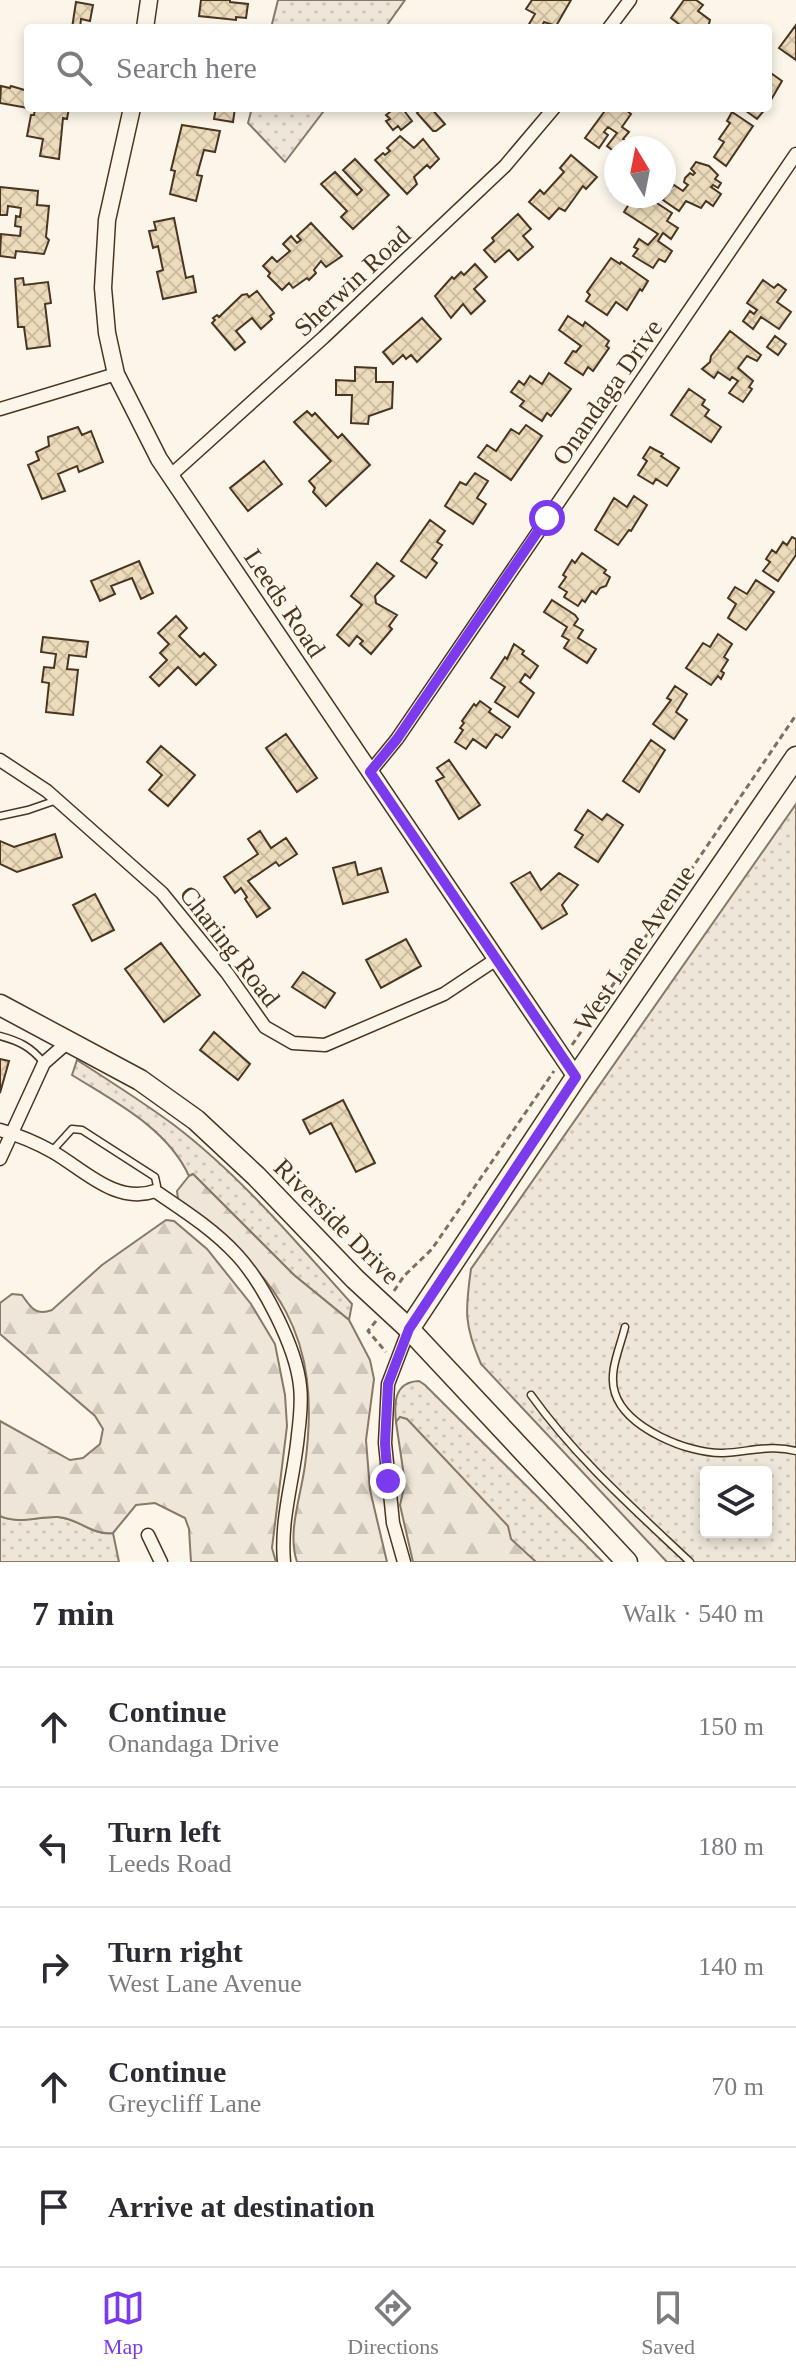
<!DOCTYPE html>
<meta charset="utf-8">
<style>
:root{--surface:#fff;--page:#f2f2f3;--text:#2b2b33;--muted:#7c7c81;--line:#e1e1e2;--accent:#7c3aed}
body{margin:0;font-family:Georgia,serif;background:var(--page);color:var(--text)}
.controls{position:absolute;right:24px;bottom:24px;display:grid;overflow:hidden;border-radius:8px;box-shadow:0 4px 12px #0003}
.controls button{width:72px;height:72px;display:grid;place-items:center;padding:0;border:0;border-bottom:2px solid var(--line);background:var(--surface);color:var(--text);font:40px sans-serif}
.compass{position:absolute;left:604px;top:136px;width:72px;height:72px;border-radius:50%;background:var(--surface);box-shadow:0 4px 12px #0003;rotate:350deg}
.stop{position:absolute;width:24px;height:24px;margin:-18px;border:6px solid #7c3aed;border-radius:50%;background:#fff}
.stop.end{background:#7c3aed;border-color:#fff;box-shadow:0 2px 8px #0008}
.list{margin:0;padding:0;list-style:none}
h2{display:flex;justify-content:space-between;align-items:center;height:104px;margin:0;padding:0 32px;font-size:34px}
h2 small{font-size:26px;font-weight:400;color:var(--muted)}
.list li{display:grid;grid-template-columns:52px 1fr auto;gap:24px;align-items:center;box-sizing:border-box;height:120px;padding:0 32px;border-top:2px solid var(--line)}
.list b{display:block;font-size:30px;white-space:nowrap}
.list p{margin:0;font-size:26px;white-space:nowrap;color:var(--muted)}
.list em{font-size:26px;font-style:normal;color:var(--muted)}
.icon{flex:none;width:44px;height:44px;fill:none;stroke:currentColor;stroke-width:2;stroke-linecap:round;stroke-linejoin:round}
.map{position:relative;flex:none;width:796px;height:1562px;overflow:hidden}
.search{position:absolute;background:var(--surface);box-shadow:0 4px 12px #0003;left:24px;right:24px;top:24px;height:88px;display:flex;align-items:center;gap:20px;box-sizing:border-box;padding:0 28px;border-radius:8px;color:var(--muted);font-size:30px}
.sheet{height:704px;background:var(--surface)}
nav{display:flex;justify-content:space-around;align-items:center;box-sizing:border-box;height:112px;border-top:2px solid var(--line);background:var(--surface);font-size:22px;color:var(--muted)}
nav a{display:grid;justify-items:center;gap:4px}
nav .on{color:var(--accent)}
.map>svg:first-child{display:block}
.grass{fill:url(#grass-dots);stroke:#887966;stroke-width:2;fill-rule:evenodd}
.forest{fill:url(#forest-firs);stroke:#887966;stroke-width:2}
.building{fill:url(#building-cross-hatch);stroke:#4a3520;stroke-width:2}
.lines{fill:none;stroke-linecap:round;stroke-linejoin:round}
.service-casing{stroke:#4a3520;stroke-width:9}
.minor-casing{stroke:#4a3520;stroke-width:15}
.tertiary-casing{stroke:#4a3520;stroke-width:19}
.primary-casing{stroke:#4a3520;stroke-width:23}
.path{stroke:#7f6f5c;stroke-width:3;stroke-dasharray:6 4;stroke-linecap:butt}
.service{stroke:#fbf6e9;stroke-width:6}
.minor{stroke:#fbf6e9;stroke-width:12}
.tertiary{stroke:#fbf6e9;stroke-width:16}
.primary{stroke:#fbf6e9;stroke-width:20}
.route{stroke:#7c3aed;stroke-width:10}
.labels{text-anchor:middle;stroke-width:6;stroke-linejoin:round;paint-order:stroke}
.street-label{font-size:26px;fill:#4a3520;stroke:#fbf6e9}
</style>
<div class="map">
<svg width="796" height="1562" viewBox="0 0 796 1562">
<defs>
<pattern id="grass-dots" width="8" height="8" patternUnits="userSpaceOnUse" patternTransform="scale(2)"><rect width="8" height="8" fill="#ede6d9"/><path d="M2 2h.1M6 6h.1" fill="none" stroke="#cdc6ba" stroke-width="1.8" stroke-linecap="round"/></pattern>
<pattern id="forest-firs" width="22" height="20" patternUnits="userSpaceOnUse" patternTransform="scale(2)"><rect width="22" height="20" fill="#ede6d9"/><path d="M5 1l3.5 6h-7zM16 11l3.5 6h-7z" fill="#cdc6ba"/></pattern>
<pattern id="building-cross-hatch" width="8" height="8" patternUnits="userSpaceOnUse" patternTransform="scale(2)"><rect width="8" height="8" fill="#ecdcbc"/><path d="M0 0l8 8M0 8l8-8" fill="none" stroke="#ccbda1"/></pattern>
</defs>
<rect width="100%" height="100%" fill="#fbf6e9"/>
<path class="grass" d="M278 0H405L385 28H271Z
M252 108H326L285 162 248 123Z
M796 804V1562H667L481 1364C464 1325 465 1311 471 1269ZM706 1472H766V1532H706Z
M77 1060C110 1081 143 1102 174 1125 241 1176 296 1242 352 1304L349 1320 294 1275 193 1174 189 1176C167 1128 115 1102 72 1075Z
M419 1381 425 1385 603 1562H536L518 1547 400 1418 396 1422C394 1403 394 1382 419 1381Z
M0 1516C18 1524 39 1516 58 1517 78 1518 93 1536 113 1533L119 1562H0Z"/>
<path class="forest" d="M193 1174 294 1275 349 1320 370 1360 374 1379 366 1440 370 1490 387 1562H297C287 1532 301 1496 305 1465 323 1333 278 1276 178 1199L177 1191 189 1176Z
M166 1220 174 1221 207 1249 251 1304 275 1344 285 1395 287 1426 272 1548 276 1562H191L189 1529 185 1518 155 1503 136 1505 113 1533C93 1536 78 1518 58 1517 39 1516 18 1525 0 1516V1421L70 1460 83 1458 100 1444 103 1429 95 1416 0 1334V1303L12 1294 22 1295C31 1308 36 1316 52 1310L102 1265Z
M400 1417 407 1419 508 1526 511 1539 536 1562H413L400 1505 405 1483 396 1422Z"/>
<path class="building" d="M201 0H230V2L248 4 246 18 236 17V20L199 16Z
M532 0H571L556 26 544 22 541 28H531L528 26 535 14 526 9Z
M684 0H696L703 5 698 11 710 20 708 28H684L671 18Z
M76 2 93 5 90 21 81 19 80 28H72Z
M796 25V60L779 48Z
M768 71 782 81 768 105Z
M1 86 10 88 11 86 28 91V108L0 103Z
M28 108H69L67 119 63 118 59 159 40 156 43 139 27 136 31 115H34L35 109Z
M216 108H235L233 122 214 119Z
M395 108H402L412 121 401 130 398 126 393 130 386 121 390 119 386 115Z
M416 108H431L445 124 436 131H433L417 113 419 111Z
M607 108H623L631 114 622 127 629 132 623 139 629 143 625 148H616V153L607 146 617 133 608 127 604 132 608 135 599 148 585 138Z
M742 108H766L757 119Z
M732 112 753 126 726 166 714 157 724 142 719 139 730 123 727 121Z
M182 125 220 131 215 152 204 150 197 175 202 176 196 201 170 194 175 171 171 170Z
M400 136 414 148 423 139 439 159 430 168 427 165 414 177 417 184 407 194 375 160 383 153 385 155 390 151 387 148Z
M571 155 597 177 586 189 583 186 565 211 559 208 549 219 529 202 540 190 544 194 564 172 560 168Z
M355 159 389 195 353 229 341 217 347 211 321 184 335 172 357 195 362 190 343 170Z
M696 162 709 166 718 175 715 179 721 183 718 188 713 185 711 187 721 194 713 206 706 201 701 208 686 201 679 211 663 200 666 195 664 194 674 185 683 191 688 185 684 182 685 178 690 173 693 175 695 173 691 169Z
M0 187 38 191 37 205 49 206 46 237 49 240 44 254 16 251 15 258 0 256 1 234 20 236 21 227 15 226 16 216 20 217 21 208 8 206 7 215H0Z
M634 196H646L672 213 667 221 678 228 671 239 663 233 658 241 672 251 665 262 659 259 653 268 633 256 638 249 634 247 639 239 648 245 658 234 624 212Z
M518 214 531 229 523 236 533 247 518 260 509 250 495 262 484 250 494 241 492 238Z
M174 218 186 278 193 276 196 292 163 299 157 272 163 270 158 246 153 248 149 231 156 230 154 222Z
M311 223 342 256 326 267 321 261 314 270 316 273 309 280 307 278 293 288 289 283 282 290 268 276 270 273 263 266 272 257 277 262 290 251 283 244 291 236 297 243 301 240 297 236Z
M611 258 620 264 621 262 648 281 642 291 640 289 627 310 616 302 607 315 586 301 590 295 587 292Z
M475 264 487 277 474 289 485 301 471 314 463 304 451 318 435 296 452 277 454 279 461 272 464 275Z
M23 278 24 285 48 282 51 303 45 304 50 346 27 349 24 327H18L15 279Z
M763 280 774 288 778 284 786 290 777 302 791 312 779 329 761 317 753 329 743 321 750 311 754 314 757 310 747 303Z
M257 291 274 313 270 316 272 319 261 329 252 318 236 331 245 342 235 350 212 323 215 320 213 318 217 315 219 317 242 295 247 294 249 297Z
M568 316 583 326 585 322 609 341 606 346 609 348 593 371 588 367 583 375 565 363 573 351 576 352 581 346 559 330Z
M422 318 441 339 417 362 411 355 406 359 403 355 393 364 383 352Z
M730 331 761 355 757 361 747 356 738 368 753 381 749 387 752 389 743 402 729 393 738 381 732 377 730 380 718 372 714 378 702 369 710 362 711 356Z
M775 336 786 344 778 355 767 347Z
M355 367 376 368V382H393L392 408 369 416 368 424 351 423 352 395H336V380L355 381Z
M549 373 571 389 551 416 547 413 542 421 520 406 524 401 511 392 519 381 524 385 530 376 542 384Z
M689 389 705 400 702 405 709 410 705 416 721 427 711 442 671 415Z
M307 411 312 416 315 413 338 438 342 434 370 465 326 506 313 492 315 488 309 481 331 461 294 422Z
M526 425 542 436 511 480 478 457 487 445 496 451 511 429 519 434Z
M78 427 82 435 91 431 103 462 79 472 77 466 58 474 65 491 42 499 28 465 39 460 36 452 49 446 48 437Z
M650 447 663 454 661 456 679 468 667 486 656 479 653 484 638 475 647 461 643 458Z
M264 461 282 484 248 511 230 488Z
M475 473 488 481 477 498 486 504 473 524 445 506 460 482 466 485Z
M634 496 647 505 631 531 629 530 618 545 595 530 614 498 627 507Z
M430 520 445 531 437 542 442 545 432 559 437 563 426 578 401 561Z
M792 537 796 539V555L778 581 763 571 770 562 766 559 772 550 776 553 783 542 787 545Z
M582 553 606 570 604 573 610 577 606 586 600 588 596 594 592 591 585 602 582 600 578 606 564 597 567 592 559 587 566 577 563 575 572 560 575 563Z
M139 561 153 593 141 599 132 578 111 586 115 594 100 601 91 581Z
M377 563 394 576 375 596 376 603 397 615 389 626 392 629 371 654 360 644 363 641 357 636 349 646 337 635 362 605 351 596Z
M756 580 774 592 746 630 728 618 736 604 728 598 735 587 747 594Z
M552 600 575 615 578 619 574 625 583 630 578 638 596 649 587 663 564 648 569 640 562 636 567 627 544 612Z
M176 616 187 628 179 636 200 657 204 653 216 665 196 685 178 667 159 686 150 677 167 660 160 653 169 644 158 633Z
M718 634 732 644 724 657 728 660 721 671 724 673 721 679 718 676 711 685 686 668 703 643 710 647Z
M43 637 88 642 86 657 69 655 67 669 78 670 73 715 46 712 49 683 42 682 44 667 54 668 56 654 41 652Z
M514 644 524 651 522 654 538 666 530 678 525 674 520 682 534 693 518 717 495 702 505 687 491 678 505 657 507 659Z
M675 686 687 694 676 712 687 720 674 739 653 724 671 700 667 698Z
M480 701 491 709 489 712 510 727 502 738 496 734 486 748 473 739 466 749 455 742 463 730 460 728 464 723 462 721 474 704 476 706Z
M286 734 317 778 297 792 266 748Z
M651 740 665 750 639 792 623 781Z
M161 746 195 775 168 806 149 790 162 775 147 762Z
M449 760 480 805 459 819 436 781 444 777 437 768Z
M588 810 602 820 607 814 623 825 598 862 575 847 583 835 575 830Z
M260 831 271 848 286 838 297 854 279 866 276 862 248 881 270 908 257 917 245 899 247 897 241 888 235 893 224 877 258 854 248 839Z
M55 834 62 857 17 872 0 864V841L14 847Z
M355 862 358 875 381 868 388 892 343 904 333 868Z
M530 872 541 890 559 873 578 885 562 905 567 914 542 929 511 883Z
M95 894 114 930 92 941 73 905Z
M406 939 421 966 381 988 366 960Z
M161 943 200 995 164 1022 125 969Z
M303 972 335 993 325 1008 292 987Z
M214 1032 250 1064 238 1080 200 1050Z
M0 1059 9 1061 0 1093Z
M343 1100 375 1163 356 1172 331 1123 310 1134 303 1120Z"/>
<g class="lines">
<g class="service-casing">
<path id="service" d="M0 816 28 810 57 800
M0 1036C19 1041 31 1047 43 1062
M52 1151 72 1129 82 1130 155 1177 157 1186 155 1191
M625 1327C620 1348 608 1372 615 1393 626 1428 688 1454 723 1453 748 1452 771 1444 796 1451
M531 1395C576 1458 634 1509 690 1562"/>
</g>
<g class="minor-casing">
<path id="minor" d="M609 28 630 0
M0 409 116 374
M170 476 324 337 505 166 554 108
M0 760 47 791 162 893 227 973 265 1027 293 1043 325 1045 444 994 495 960
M370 772 397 739 796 154
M0 1130C18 1135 37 1143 53 1152 83 1169 116 1205 155 1191 183 1210 213 1229 237 1255 263 1283 296 1347 300 1386 302 1401 300 1419 298 1435 294 1478 280 1519 284 1562
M0 1159 44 1063 69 1041
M148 1535 161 1562
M404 1562 393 1523 385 1443 388 1384 409 1329"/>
</g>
<g class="tertiary-casing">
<path id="tertiary" d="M145 28 149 0
M132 108 107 220 103 288 107 333 116 374 159 459 576 1077"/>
</g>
<g class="primary-casing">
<path id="primary" d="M0 1005 140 1080 196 1120 256 1176 355 1279 409 1329 627 1562
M409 1329 576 1077 796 757"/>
</g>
<path class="path" d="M572 1045 796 715
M394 1291 404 1276 432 1249 554 1071
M376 1321 368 1331 386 1352"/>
<use href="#service" class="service"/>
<use href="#minor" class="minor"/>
<use href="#tertiary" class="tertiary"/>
<use href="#primary" class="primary"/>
</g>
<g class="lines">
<path class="route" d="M388 1481 385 1443 388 1384 409 1329 576 1077 370 772 397 739 547 518"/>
</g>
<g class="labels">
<g class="street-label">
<text transform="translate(352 281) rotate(-43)" y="9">Sherwin Road</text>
<text transform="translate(607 392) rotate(-55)" y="9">Onandaga Drive</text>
<text transform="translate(285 603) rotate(56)" y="9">Leeds Road</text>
<text transform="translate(230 946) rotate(52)" y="9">Charing Road</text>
<text transform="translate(634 948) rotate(-56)" y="9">West Lane Avenue</text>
<text transform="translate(337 1221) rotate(45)" y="9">Riverside Drive</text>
</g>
</g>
</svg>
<div class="controls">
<button><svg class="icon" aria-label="layers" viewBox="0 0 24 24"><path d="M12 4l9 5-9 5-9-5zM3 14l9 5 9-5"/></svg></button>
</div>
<svg class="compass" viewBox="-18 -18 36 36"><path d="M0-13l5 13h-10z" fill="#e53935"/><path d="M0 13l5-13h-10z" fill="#7c7c81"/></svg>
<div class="stop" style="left:547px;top:518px"></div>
<div class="stop end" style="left:388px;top:1481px"></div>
<div class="search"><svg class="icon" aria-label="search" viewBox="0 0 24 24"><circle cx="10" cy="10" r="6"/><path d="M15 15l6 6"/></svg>Search here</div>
</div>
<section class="sheet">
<h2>7 min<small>Walk · 540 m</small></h2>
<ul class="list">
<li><svg class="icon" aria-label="ahead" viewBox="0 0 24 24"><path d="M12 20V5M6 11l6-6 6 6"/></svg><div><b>Continue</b><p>Onandaga Drive</p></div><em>150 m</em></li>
<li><svg class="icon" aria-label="left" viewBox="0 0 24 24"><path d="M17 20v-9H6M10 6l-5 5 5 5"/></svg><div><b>Turn left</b><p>Leeds Road</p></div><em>180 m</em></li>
<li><svg class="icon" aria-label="right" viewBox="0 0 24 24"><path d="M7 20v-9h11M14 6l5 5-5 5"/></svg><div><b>Turn right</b><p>West Lane Avenue</p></div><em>140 m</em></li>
<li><svg class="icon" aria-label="ahead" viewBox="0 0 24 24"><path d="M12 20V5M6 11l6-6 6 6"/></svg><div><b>Continue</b><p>Greycliff Lane</p></div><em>70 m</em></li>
<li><svg class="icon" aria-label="arrive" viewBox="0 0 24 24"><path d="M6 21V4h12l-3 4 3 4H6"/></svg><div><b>Arrive at destination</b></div></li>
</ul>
</section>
<nav>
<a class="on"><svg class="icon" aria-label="map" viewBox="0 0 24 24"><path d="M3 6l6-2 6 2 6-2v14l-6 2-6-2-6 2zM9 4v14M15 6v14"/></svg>Map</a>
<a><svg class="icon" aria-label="directions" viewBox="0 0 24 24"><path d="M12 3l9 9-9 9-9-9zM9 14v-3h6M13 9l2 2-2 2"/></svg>Directions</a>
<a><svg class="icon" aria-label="saved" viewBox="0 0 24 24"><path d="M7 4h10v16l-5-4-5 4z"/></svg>Saved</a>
</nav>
